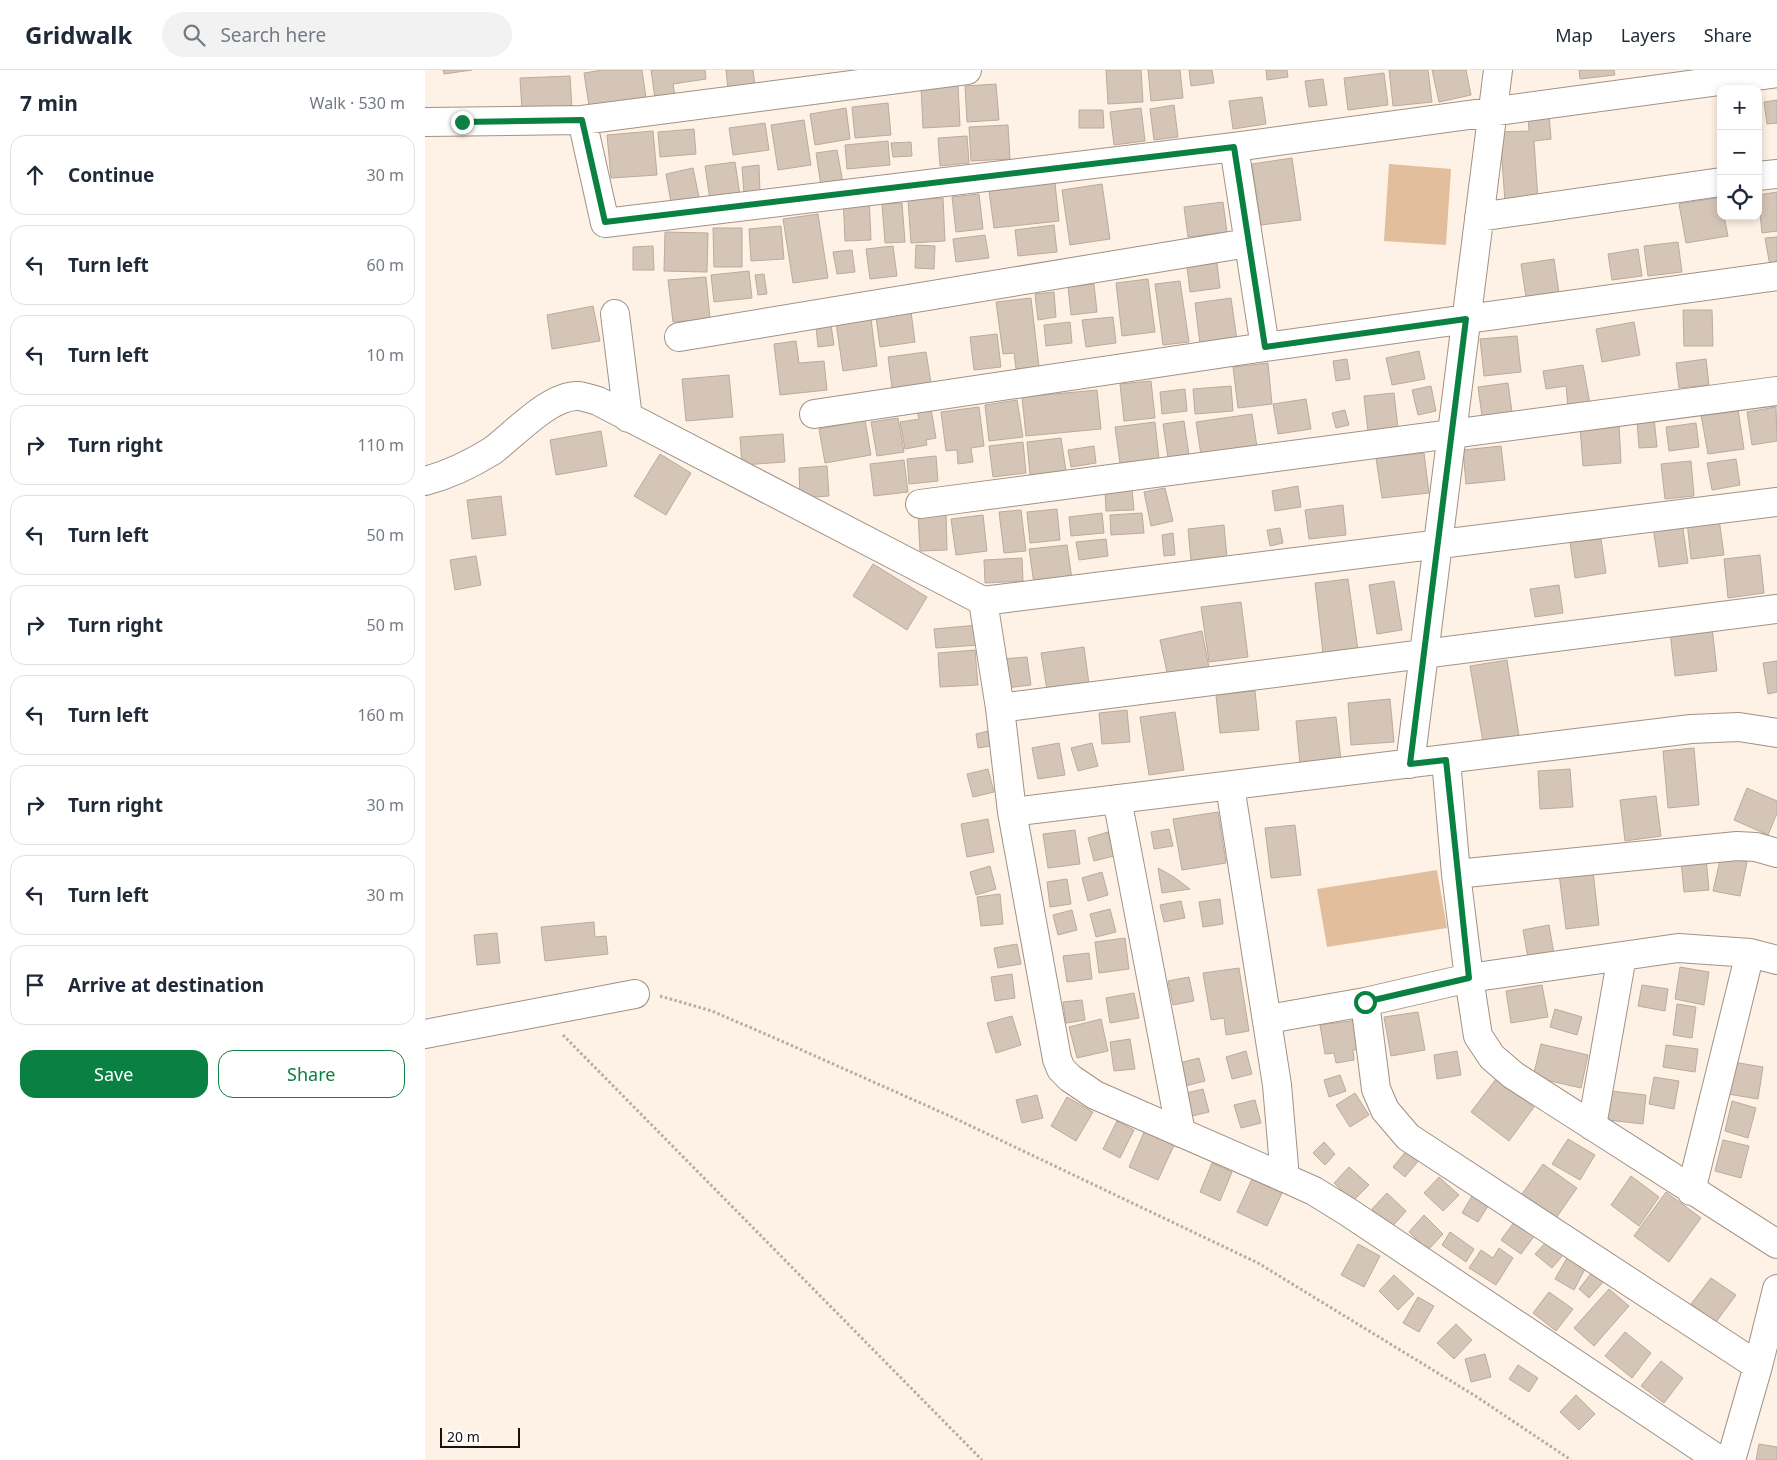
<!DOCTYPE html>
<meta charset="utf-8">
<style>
:root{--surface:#fff;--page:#f2f2f3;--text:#1f2937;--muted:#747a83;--line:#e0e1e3;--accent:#0b8043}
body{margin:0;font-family:"Noto Sans",sans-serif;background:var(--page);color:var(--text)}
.controls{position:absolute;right:15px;top:15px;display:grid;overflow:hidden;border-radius:10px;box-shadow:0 2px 8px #0003}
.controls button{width:45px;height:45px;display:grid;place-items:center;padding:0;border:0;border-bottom:1px solid var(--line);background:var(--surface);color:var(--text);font:25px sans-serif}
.scale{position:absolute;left:15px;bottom:12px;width:80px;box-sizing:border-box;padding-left:5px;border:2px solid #18130e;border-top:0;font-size:14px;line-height:18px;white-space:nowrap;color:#18130e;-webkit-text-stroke:4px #fff;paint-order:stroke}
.stop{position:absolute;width:15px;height:15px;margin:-11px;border:4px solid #0b8043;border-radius:50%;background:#fff}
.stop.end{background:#0b8043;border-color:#fff;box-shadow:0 1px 5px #0008}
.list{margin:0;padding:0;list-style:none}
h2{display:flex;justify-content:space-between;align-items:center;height:65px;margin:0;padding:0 20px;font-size:21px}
h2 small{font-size:16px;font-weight:400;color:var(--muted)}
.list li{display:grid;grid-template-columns:32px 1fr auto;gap:15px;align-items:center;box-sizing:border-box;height:80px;margin:0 10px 10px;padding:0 10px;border:1px solid var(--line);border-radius:15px}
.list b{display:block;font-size:19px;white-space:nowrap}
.list em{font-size:16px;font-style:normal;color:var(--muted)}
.actions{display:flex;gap:10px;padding:15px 20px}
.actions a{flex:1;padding:11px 0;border:1px solid var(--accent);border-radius:15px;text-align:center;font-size:18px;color:var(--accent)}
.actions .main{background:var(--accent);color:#fff}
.icon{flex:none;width:28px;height:28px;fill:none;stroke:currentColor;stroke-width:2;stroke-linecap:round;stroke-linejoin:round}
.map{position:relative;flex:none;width:1352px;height:1390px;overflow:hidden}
header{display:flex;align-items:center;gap:30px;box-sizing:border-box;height:70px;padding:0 25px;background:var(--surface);border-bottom:1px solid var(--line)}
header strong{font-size:24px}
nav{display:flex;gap:28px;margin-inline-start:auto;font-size:18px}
.search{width:350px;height:45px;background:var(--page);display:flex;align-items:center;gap:12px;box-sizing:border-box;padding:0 18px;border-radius:28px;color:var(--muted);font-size:19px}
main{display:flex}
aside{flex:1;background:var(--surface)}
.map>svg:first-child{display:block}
.green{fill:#e3be9d}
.building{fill:#d5c5b7;stroke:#bbab9e}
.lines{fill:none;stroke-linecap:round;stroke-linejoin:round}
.minor-casing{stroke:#a19285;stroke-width:30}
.path{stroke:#b7aca3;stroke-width:3;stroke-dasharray:2.5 2.5;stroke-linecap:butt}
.minor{stroke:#fff;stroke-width:28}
.route{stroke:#0b8043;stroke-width:6}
</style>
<header>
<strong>Gridwalk</strong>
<div class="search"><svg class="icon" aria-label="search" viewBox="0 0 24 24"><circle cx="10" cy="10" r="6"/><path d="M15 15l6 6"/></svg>Search here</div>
<nav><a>Map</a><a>Layers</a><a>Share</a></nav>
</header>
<main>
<aside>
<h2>7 min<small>Walk · 530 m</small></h2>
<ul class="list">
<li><svg class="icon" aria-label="ahead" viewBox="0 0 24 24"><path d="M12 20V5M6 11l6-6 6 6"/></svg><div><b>Continue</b></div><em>30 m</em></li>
<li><svg class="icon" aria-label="left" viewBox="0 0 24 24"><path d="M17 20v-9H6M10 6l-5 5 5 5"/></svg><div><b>Turn left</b></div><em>60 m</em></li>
<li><svg class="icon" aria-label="left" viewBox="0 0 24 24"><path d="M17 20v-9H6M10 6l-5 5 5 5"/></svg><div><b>Turn left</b></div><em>10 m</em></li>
<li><svg class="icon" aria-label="right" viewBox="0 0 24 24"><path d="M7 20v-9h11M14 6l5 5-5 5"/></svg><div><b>Turn right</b></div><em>110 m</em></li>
<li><svg class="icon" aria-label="left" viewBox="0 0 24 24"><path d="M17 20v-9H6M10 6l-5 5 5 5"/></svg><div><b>Turn left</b></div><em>50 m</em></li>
<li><svg class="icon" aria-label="right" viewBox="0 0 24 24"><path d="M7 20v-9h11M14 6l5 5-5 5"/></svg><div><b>Turn right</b></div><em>50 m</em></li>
<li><svg class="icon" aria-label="left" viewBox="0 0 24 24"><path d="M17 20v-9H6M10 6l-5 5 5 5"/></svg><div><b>Turn left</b></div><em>160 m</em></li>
<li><svg class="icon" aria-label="right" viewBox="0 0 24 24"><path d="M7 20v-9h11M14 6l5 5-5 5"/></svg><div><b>Turn right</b></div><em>30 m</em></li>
<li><svg class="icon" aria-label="left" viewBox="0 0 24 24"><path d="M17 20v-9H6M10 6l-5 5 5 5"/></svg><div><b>Turn left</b></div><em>30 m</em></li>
<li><svg class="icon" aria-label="arrive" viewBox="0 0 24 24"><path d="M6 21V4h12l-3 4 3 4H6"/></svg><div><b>Arrive at destination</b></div></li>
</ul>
<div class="actions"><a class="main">Save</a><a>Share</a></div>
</aside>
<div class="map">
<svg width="1352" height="1390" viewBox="0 0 1352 1390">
<rect width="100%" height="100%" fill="#fef1e5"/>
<path class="green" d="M964 94 1026 99 1021 175 959 171Z
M1012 800 1022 858 902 877 892 819Z"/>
<path class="building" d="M18 0H47L19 4Z
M178 0H217L221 28 164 36 159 3Z
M226 0H280L281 9 248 14 250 26 230 29Z
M301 0H328L330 16 303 19Z
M681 0H716L718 32 683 34Z
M723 0H755L758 28 726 31Z
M764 0H787L789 13 766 16Z
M841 0H862L863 7 842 10Z
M964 0H1003L1007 32 968 36Z
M1007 0H1041L1046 25 1014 32Z
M1154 0H1189L1190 5 1155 9Z
M959 3 963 35 923 40 919 8Z
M145 6 147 39 97 41 95 8Z
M898 9 902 35 884 37 880 11Z
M571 14 574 50 542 52 540 16Z
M533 15 535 56 498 58 496 16Z
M837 27 841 54 808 59 804 31Z
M1352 30V53L1342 54 1339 32Z
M463 33 466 65 430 68 427 37Z
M749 35 753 67 729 70 725 39Z
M421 38 425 69 390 75 385 44Z
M716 38 720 71 689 75 685 42Z
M654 40H678L679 58H654Z
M1124 43 1126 69 1109 71 1113 130 1080 132 1075 62 1104 61 1103 44Z
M379 50 386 95 353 100 346 55Z
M340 53 344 80 308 85 304 58Z
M583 55 585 89 546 91 544 57Z
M269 59 271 84 235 87 233 62Z
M228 61 232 105 186 108 182 65Z
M542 66 544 93 515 96 513 68Z
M463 71 465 95 422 99 420 75Z
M486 72 487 86 468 87 466 73Z
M412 80 418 113 396 116 391 83Z
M867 88 876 150 836 155 827 94Z
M310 92 315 125 285 130 280 96Z
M334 95 335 123 319 124 317 97Z
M268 98 274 127 246 133 241 104Z
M630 113 634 151 569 158 564 121Z
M677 114 685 169 645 175 637 120Z
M1352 122V161L1337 163 1333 125Z
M554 124 558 159 531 162 527 127Z
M444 125 446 170 420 171 418 126Z
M1296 127V146H1299L1303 166 1261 173 1254 134Z
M518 128 520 171 486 173 483 130Z
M798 132 802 162 763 167 759 137Z
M477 133 480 172 460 173 457 134Z
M393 144 403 208 368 213 358 149Z
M629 155 632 182 593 186 590 160Z
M356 156 359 189 326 191 324 159Z
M288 158H317V197H289Z
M240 162 283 163 282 202 239 201Z
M560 165 564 188 531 192 528 169Z
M1352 167V195L1345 196 1340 168Z
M1253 172 1257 202 1223 206 1219 176Z
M491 175 510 176 509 199 490 198Z
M228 176 229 200H208V177Z
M468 176 472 206 445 209 441 179Z
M1213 179 1217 206 1187 210 1183 184Z
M427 180 430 202 412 204 408 182Z
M1129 189 1135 230 1102 234 1096 194Z
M792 193 795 218 765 222 762 197Z
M324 201 327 228 289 232 286 205Z
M339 204 342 224 333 225 330 205Z
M281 207 285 249 248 252 243 210Z
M723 209 730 262 697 266 691 213Z
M755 211 764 272 738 275 730 214Z
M669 214 672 242 646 245 643 217Z
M629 222 631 247 613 250 610 224Z
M606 228 614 297 591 299 589 283 578 284 571 232Z
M806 228 812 270 775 274 770 233Z
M168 236 175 271 127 279 122 245Z
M1258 240H1287L1288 276H1259Z
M445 241 452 296 418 301 410 246Z
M486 242 490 272 455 277 451 247Z
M688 247 691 273 661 277 657 250Z
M645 252 647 273 621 276 619 255Z
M1209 252 1215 285 1177 292 1171 259Z
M406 255 409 275 393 277 391 257Z
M572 264 576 297 549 300 545 267Z
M1092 266 1096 302 1059 306 1055 269Z
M371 271 374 293 399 291 402 320 355 325 349 274Z
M994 281 1000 309 967 315 961 288Z
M501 282 506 313 467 318 463 287Z
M922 289 925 309 911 311 908 291Z
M1281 289 1284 315 1254 318 1251 293Z
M843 293 847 334 813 338 808 297Z
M1158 295 1165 334 1143 337 1141 316 1121 319 1118 301Z
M304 305 308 347 261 351 257 309Z
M726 311 730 348 699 351 695 314Z
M1083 313 1087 342 1057 346 1053 317Z
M806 316 808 341 770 344 768 319Z
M1006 316 1011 341 993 345 987 320Z
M760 319 762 341 737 344 735 322Z
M672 320 676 359 601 366 597 327Z
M969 323 973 358 943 362 939 326Z
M881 329 886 359 853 364 848 334Z
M592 330 598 367 564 371 560 335Z
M554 337 559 376 546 378 548 392 533 394 532 380 521 381 516 342Z
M1351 337 1352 371 1327 375 1322 342Z
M506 339 511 368 501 370 502 375 480 379 475 352 494 349 492 341Z
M1313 339 1319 379 1283 384 1276 345Z
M920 340 924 355 911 358 907 343Z
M827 344 832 377 776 385 771 352Z
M473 348 479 382 452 386 446 352Z
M1229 348 1232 377 1214 378 1212 350Z
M440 350 446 385 400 393 394 359Z
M759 351 764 385 743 388 738 354Z
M730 352 734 389 695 393 690 357Z
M1271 353 1274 377 1244 381 1241 357Z
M1194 354 1196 393 1158 396 1155 357Z
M176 361 182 396 131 405 125 370Z
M358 364 360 392 317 395 315 367Z
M636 368 641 401 605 405 602 372Z
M598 372 601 403 568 407 564 376Z
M669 376 671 393 646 397 643 380Z
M1076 376 1080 410 1041 414 1038 380Z
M999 383 1004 423 957 428 951 388Z
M235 384 266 403 241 445 209 426Z
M511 386 513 411 484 414 482 389Z
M1311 389 1315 415 1287 420 1282 393Z
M479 390 483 422 449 426 445 394Z
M1266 391 1269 426 1240 429 1236 394Z
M402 396 404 426 375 428 374 398Z
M873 416 876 437 850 441 847 421Z
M740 418 748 451 726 456 719 422Z
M707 419 709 440 681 441 680 420Z
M76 426 81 465 47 469 42 430Z
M918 435 921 465 884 469 880 440Z
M632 439 635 470 605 473 602 442Z
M596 440 601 481 579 483 574 442Z
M521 443 522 480 495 481 493 444Z
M677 443 679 463 646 466 644 447Z
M717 443 719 463 686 465 685 445Z
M558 445 562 481 531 485 526 449Z
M1294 449 1299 485 1266 489 1262 452Z
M1257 452 1263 493 1234 497 1228 457Z
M799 455 802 488 766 491 763 459Z
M855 458 858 473 845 476 842 460Z
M748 463 750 485 739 486 737 465Z
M681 469 683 486 654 490 651 472Z
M1176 469 1181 503 1150 508 1145 472Z
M642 475 647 509 609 514 604 479Z
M1335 485 1339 523 1303 528 1299 489Z
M51 486 56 515 30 520 25 490Z
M597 488 598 511 560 513 559 490Z
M448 494 502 527 482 560 428 526Z
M923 509 933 580 898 584 890 513Z
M969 511 977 560 952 564 944 515Z
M1134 515 1138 543 1110 547 1105 519Z
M816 532 823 587 784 592 776 537Z
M553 555 554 575 511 578 509 559Z
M1287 557 1292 601 1250 606 1245 562Z
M777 561 784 598 743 607 735 570Z
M659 577 664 614 622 620 616 583Z
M550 580 553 615 515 617 513 583Z
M602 587 606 615 581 618 577 589Z
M1082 590 1094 666 1058 672 1045 596Z
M1352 591V622L1343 624 1338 593Z
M830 621 834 660 795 663 791 625Z
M965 629 969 672 926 675 923 633Z
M702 640 705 672 677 674 674 643Z
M750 642 759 700 724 705 715 647Z
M911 647 916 690 875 694 871 651Z
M563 661 566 676 553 678 551 664Z
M634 673 640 705 613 709 607 678Z
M667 673 673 696 653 701 646 678Z
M1269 678 1274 735 1243 738 1238 681Z
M563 699 569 722 548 727 542 704Z
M1145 699 1148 737 1115 739 1113 701Z
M1322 718 1352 731V743L1343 765 1309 750Z
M1231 726 1236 766 1200 771 1195 730Z
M793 742 801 793 757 800 748 749Z
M563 749 569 782 542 787 536 754Z
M870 755 876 805 846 808 840 758Z
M744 759 748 776 729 779 726 762Z
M650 760 655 794 623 798 618 764Z
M683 762 689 786 669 791 663 768Z
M1296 786 1322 792 1315 826 1288 821Z
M1281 788 1284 820 1259 822 1256 791Z
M565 796 571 819 551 825 545 802Z
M733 798 749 807 765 819 737 823Z
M1168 801 1174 855 1141 859 1134 804Z
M677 802 683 825 663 831 657 808Z
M642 809 646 834 625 837 622 812Z
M575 824 578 854 556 856 552 827Z
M795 829 798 854 778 857 774 832Z
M756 831 760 848 739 852 735 835Z
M685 839 691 862 671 867 665 844Z
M647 840 652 860 633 865 628 845Z
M169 852 170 867 181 866 183 884 120 891 116 857Z
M1124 855 1129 884 1103 888 1098 860Z
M72 863 75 893 52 895 49 865Z
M700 868 704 899 674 903 670 872Z
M592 874 596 894 573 898 569 878Z
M664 883 667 909 642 912 638 886Z
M1255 897 1284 902 1279 935 1250 929Z
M814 898 824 961 801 965 799 948 786 950 778 903Z
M587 904 590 928 570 931 566 907Z
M764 907 769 931 748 935 743 911Z
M1117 915 1123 947 1086 953 1081 921Z
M1217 915 1243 919 1240 941 1213 936Z
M709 923 714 948 685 953 681 928Z
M657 930 660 950 641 953 638 932Z
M1252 934 1271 937 1267 968 1248 965Z
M1130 939 1157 947 1152 965 1125 957Z
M993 942 1000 980 966 986 959 947Z
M587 946 596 975 571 983 562 953Z
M676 949 683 981 652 988 644 957Z
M933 950 937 979 928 980 929 990 911 993 909 983 900 984 895 955Z
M705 969 710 999 689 1001 685 972Z
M1116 974 1163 985 1156 1018 1108 1007Z
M1241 975 1273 979 1270 1002 1238 997Z
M821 981 827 1004 807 1009 801 987Z
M1032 981 1036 1005 1012 1009 1009 985Z
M774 988 780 1011 760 1016 754 993Z
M1308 992 1338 997 1333 1029 1303 1024Z
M915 1005 921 1021 904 1027 899 1010Z
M1229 1007 1254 1011 1249 1039 1224 1034Z
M1071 1009 1109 1037 1084 1071 1046 1042Z
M778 1019 784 1042 763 1047 757 1024Z
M1186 1021 1221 1025 1218 1054 1183 1050Z
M930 1023 944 1045 925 1057 911 1035Z
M612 1025 618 1048 597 1053 591 1030Z
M642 1027 668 1042 651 1071 626 1056Z
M830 1030 836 1053 816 1058 809 1035Z
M1307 1031 1331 1038 1323 1068 1300 1061Z
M692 1051 709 1060 695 1088 678 1079Z
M720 1060 750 1073 733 1110 704 1097Z
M1143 1069 1170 1085 1155 1110 1127 1094Z
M1298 1070 1324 1076 1316 1108 1290 1101Z
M899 1072 910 1084 900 1095 888 1083Z
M983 1079 995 1089 980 1107 968 1097Z
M787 1093 807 1102 795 1131 775 1122Z
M1118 1094 1152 1118 1129 1151 1095 1127Z
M924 1097 944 1115 928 1131 909 1113Z
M1206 1106 1234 1127 1214 1156 1186 1135Z
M1014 1107 1034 1125 1018 1141 999 1123Z
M827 1109 857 1123 842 1156 812 1142Z
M1241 1122 1276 1148 1244 1192 1209 1166Z
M962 1123 981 1141 966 1158 947 1139Z
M1047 1126 1063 1136 1053 1152 1037 1143Z
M999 1145 1018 1164 1003 1180 984 1162Z
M1090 1151 1110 1165 1096 1184 1076 1170Z
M1025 1162 1049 1179 1041 1192 1017 1175Z
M1123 1170 1139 1184 1127 1198 1110 1184Z
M933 1174 955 1186 939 1217 916 1205Z
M1074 1178 1088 1188 1071 1215 1044 1198 1056 1180 1068 1188Z
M1142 1188 1160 1199 1149 1220 1130 1209Z
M1168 1201 1179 1211 1164 1228 1154 1219Z
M969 1205 989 1224 973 1240 954 1221Z
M1286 1208 1311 1225 1291 1252 1266 1234Z
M1184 1219 1204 1236 1169 1276 1149 1258Z
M1124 1222 1148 1239 1131 1261 1108 1243Z
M993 1227 1009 1236 994 1262 978 1253Z
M1031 1254 1047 1270 1029 1289 1012 1273Z
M1200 1262 1226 1283 1207 1308 1180 1286Z
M1060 1284 1066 1307 1046 1312 1040 1289Z
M1236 1291 1258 1308 1239 1333 1216 1316Z
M1093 1295 1113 1308 1104 1322 1084 1309Z
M1151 1325 1170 1344 1154 1360 1135 1342Z
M1334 1374 1352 1377V1390H1331Z"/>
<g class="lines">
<g class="minor-casing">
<path id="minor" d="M157 50 180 153 809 77 1352 3
M0 52 157 50 542 0
M809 77 840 277
M1333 106 1352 104
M1054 147 1296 112
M190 244 203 348
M254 267 823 173
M389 344 840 277 1352 206
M0 411C23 405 46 394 67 381 88 366 125 324 154 326 160 327 167 329 173 331L558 531 1352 432
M495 434 1352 321
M558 531 575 638 587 742 632 989 636 999 645 1008 670 1025 860 1108 889 1121 923 1142 1294 1390
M575 638 1352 539
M1021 690 1031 804 1044 908 1053 966 1067 987 1088 1005 1352 1174
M985 694 1073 0
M805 716 852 1015 860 1108
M692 729 756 1063
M587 742 1266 659 1314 657 1352 663
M1031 804 1312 776 1331 777 1352 783
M940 932 951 1019 960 1040 983 1067 1333 1296
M843 949 940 932 1044 908 1253 878 1325 883 1352 890
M0 964 210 924
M1167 1056 1197 886
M1266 1121 1325 883
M1306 1390 1333 1296 1352 1219"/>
</g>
<path class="path" d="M235 926 287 941 361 973 527 1047 833 1193 1052 1327 1146 1390
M138 965 557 1390"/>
<use href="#minor" class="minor"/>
</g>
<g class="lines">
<path class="route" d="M37 52 157 50 180 152 809 77 840 277 1041 249 985 694 1021 690 1044 908 940 932"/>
</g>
</svg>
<div class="controls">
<button>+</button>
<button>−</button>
<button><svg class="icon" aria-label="locate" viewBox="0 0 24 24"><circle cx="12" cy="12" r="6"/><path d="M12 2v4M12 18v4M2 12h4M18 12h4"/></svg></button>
</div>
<div class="scale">20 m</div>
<div class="stop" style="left:940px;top:932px"></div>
<div class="stop end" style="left:37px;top:52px"></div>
</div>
</main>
